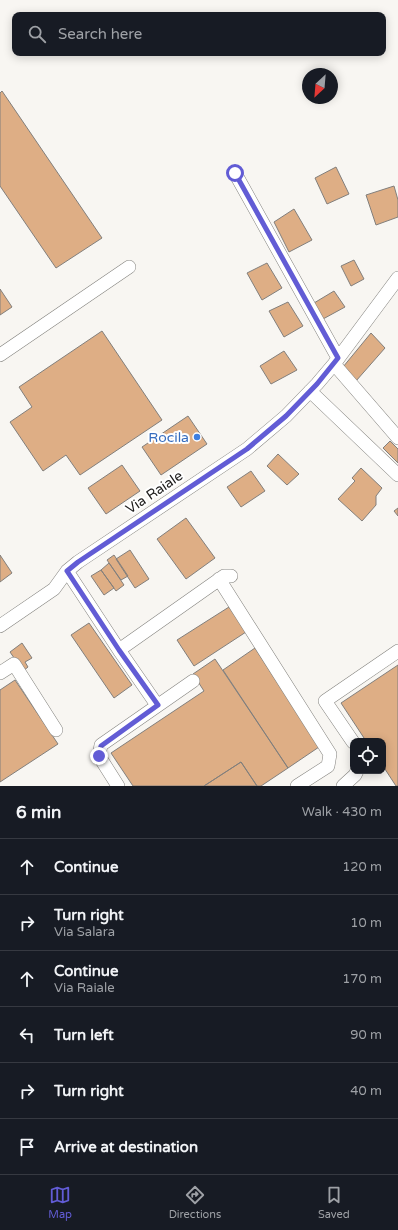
<!DOCTYPE html>
<meta charset="utf-8">
<style>
:root{--surface:#171b24;--page:#242831;--text:#f1f3f6;--muted:#9ea1a6;--line:#363941;--accent:#625cd5}
body{margin:0;font-family:"Varela Round",sans-serif;background:var(--page);color:var(--text)}
.controls{position:absolute;right:12px;bottom:12px;display:grid;overflow:hidden;border-radius:8px;box-shadow:0 2px 10px #0003}
.controls button{width:36px;height:36px;display:grid;place-items:center;padding:0;border:0;border-bottom:1px solid var(--line);background:var(--surface);color:var(--text);font:20px sans-serif}
.compass{position:absolute;left:302px;top:68px;width:36px;height:36px;border-radius:50%;background:var(--surface);box-shadow:0 2px 10px #0003;rotate:206deg}
.stop{position:absolute;width:12px;height:12px;margin:-9px;border:3px solid #625cd5;border-radius:50%;background:#fff}
.stop.end{background:#625cd5;border-color:#fff;box-shadow:0 1px 4px #0008}
.list{margin:0;padding:0;list-style:none}
h2{display:flex;justify-content:space-between;align-items:center;height:52px;margin:0;padding:0 16px;font-size:17px}
h2 small{font-size:13px;font-weight:400;color:var(--muted)}
.list li{display:grid;grid-template-columns:26px 1fr auto;gap:12px;align-items:center;box-sizing:border-box;height:56px;padding:0 16px;border-top:1px solid var(--line)}
.list b{display:block;font-size:15px;white-space:nowrap}
.list p{margin:0;font-size:13px;white-space:nowrap;color:var(--muted)}
.list em{font-size:13px;font-style:normal;color:var(--muted)}
.icon{flex:none;width:22px;height:22px;fill:none;stroke:currentColor;stroke-width:2;stroke-linecap:round;stroke-linejoin:round}
.map{position:relative;flex:none;width:398px;height:786px;overflow:hidden}
.search{position:absolute;background:var(--surface);box-shadow:0 2px 10px #0003;left:12px;right:12px;top:12px;height:44px;display:flex;align-items:center;gap:10px;box-sizing:border-box;padding:0 14px;border-radius:8px;color:var(--muted);font-size:15px}
.sheet{height:388px;background:var(--surface)}
nav{display:flex;justify-content:space-around;align-items:center;box-sizing:border-box;height:56px;border-top:1px solid var(--line);background:var(--surface);font-size:11px;color:var(--muted)}
nav a{display:grid;justify-items:center;gap:2px}
nav .on{color:var(--accent)}
.map>svg:first-child{display:block}
.building{fill:#deae85;stroke:#827f7c}
.lines{fill:none;stroke-linecap:round;stroke-linejoin:round}
.minor-casing{stroke:#83827e;stroke-width:14}
.minor{stroke:#fff;stroke-width:13}
.route{stroke:#625cd5;stroke-width:5}
.shop-dot{fill:#3f7fe0;stroke:#fff;stroke-width:1.5}
.labels{text-anchor:middle;stroke-width:4;stroke-linejoin:round;paint-order:stroke}
.shop-label{font-size:14px;fill:#366cbe;stroke:#fff;text-anchor:end}
.street-label{font-size:14px;fill:#1c1b1a;stroke:#fff}
</style>
<div class="map">
<svg width="398" height="786" viewBox="0 0 398 786">
<rect width="100%" height="100%" fill="#f8f6f2"/>
<path class="building" d="M2 91 102 238 56 268 0 186V93Z
M336 167 349 194 327 204 315 178Z
M394 186 398 200V217L376 225 366 195Z
M294 209 312 240 289 252 274 222Z
M354 260 364 279 351 286 341 266Z
M267 263 282 288 262 300 247 273Z
M0 289 12 307 0 315Z
M334 291 345 307 323 319 314 303Z
M288 302 303 326 284 337 269 311Z
M102 331 162 420 80 475 66 455 43 471 10 422 32 407 19 387Z
M371 333 385 348 356 381 343 367Z
M284 351 297 370 271 384 260 366Z
M188 416 207 444 161 475 142 447Z
M390 441 398 449V463L383 448Z
M278 454 299 474 287 485 267 466Z
M122 465 140 491 106 514 88 488Z
M361 468 382 488 376 496V505L362 521 338 499 355 481 352 478Z
M251 471 265 491 241 507 227 487Z
M398 508V516L394 511Z
M186 518 215 558 186 579 157 539Z
M130 550 149 579 135 588 116 559Z
M0 555 12 573 0 582Z
M114 555 128 576 121 580 107 560Z
M109 563 124 585 116 591 101 570Z
M101 570 114 588 104 595 91 576Z
M229 607 246 632 194 666 177 640Z
M89 623 132 685 114 698 71 635Z
M22 643 32 658 25 662 28 667 23 671 10 652Z
M255 648 319 747 288 768 223 670Z
M215 659 288 768 261 786H257L241 762 204 786H133L111 753 204 691 193 674Z
M398 665V786H396L383 766V741H366L341 703Z
M15 680 58 744 0 782V690Z
M241 762 257 786H204Z"/>
<g class="lines">
<g class="minor-casing">
<path id="minor" d="M235 173 338 358
M0 355 129 267
M334 364 398 438
M310 391 398 475
M67 571 119 650 157 705
M219 579 330 754 328 766 297 786
M0 626 54 589 67 571 78 562 247 449 286 416 317 384 334 364 398 278
M119 650 224 576H231
M0 673 14 664 56 730
M353 742 325 701 398 651
M118 786 99 756 101 745 193 681
M343 786 355 775 357 771"/>
</g>
<use href="#minor" class="minor"/>
</g>
<g class="lines">
<path class="route" d="M99 756 101 746 158 705 119 650 67 571 78 562 247 449 286 416 317 384 338 358 235 173"/>
</g>
<circle class="shop-dot" cx="197" cy="437" r="4"/>
<g class="labels">
<g class="shop-label">
<text x="189" y="442">Rocila</text>
</g>
<g class="street-label">
<text transform="translate(154 492) rotate(-34)" y="5">Via Raiale</text>
</g>
</g>
</svg>
<div class="controls">
<button><svg class="icon" aria-label="locate" viewBox="0 0 24 24"><circle cx="12" cy="12" r="6"/><path d="M12 2v4M12 18v4M2 12h4M18 12h4"/></svg></button>
</div>
<svg class="compass" viewBox="-18 -18 36 36"><path d="M0-13l5 13h-10z" fill="#e53935"/><path d="M0 13l5-13h-10z" fill="#9ea1a6"/></svg>
<div class="stop" style="left:235px;top:173px"></div>
<div class="stop end" style="left:99px;top:756px"></div>
<div class="search"><svg class="icon" aria-label="search" viewBox="0 0 24 24"><circle cx="10" cy="10" r="6"/><path d="M15 15l6 6"/></svg>Search here</div>
</div>
<section class="sheet">
<h2>6 min<small>Walk · 430 m</small></h2>
<ul class="list">
<li><svg class="icon" aria-label="ahead" viewBox="0 0 24 24"><path d="M12 20V5M6 11l6-6 6 6"/></svg><div><b>Continue</b></div><em>120 m</em></li>
<li><svg class="icon" aria-label="right" viewBox="0 0 24 24"><path d="M7 20v-9h11M14 6l5 5-5 5"/></svg><div><b>Turn right</b><p>Via Salara</p></div><em>10 m</em></li>
<li><svg class="icon" aria-label="ahead" viewBox="0 0 24 24"><path d="M12 20V5M6 11l6-6 6 6"/></svg><div><b>Continue</b><p>Via Raiale</p></div><em>170 m</em></li>
<li><svg class="icon" aria-label="left" viewBox="0 0 24 24"><path d="M17 20v-9H6M10 6l-5 5 5 5"/></svg><div><b>Turn left</b></div><em>90 m</em></li>
<li><svg class="icon" aria-label="right" viewBox="0 0 24 24"><path d="M7 20v-9h11M14 6l5 5-5 5"/></svg><div><b>Turn right</b></div><em>40 m</em></li>
<li><svg class="icon" aria-label="arrive" viewBox="0 0 24 24"><path d="M6 21V4h12l-3 4 3 4H6"/></svg><div><b>Arrive at destination</b></div></li>
</ul>
</section>
<nav>
<a class="on"><svg class="icon" aria-label="map" viewBox="0 0 24 24"><path d="M3 6l6-2 6 2 6-2v14l-6 2-6-2-6 2zM9 4v14M15 6v14"/></svg>Map</a>
<a><svg class="icon" aria-label="directions" viewBox="0 0 24 24"><path d="M12 3l9 9-9 9-9-9zM9 14v-3h6M13 9l2 2-2 2"/></svg>Directions</a>
<a><svg class="icon" aria-label="saved" viewBox="0 0 24 24"><path d="M7 4h10v16l-5-4-5 4z"/></svg>Saved</a>
</nav>
